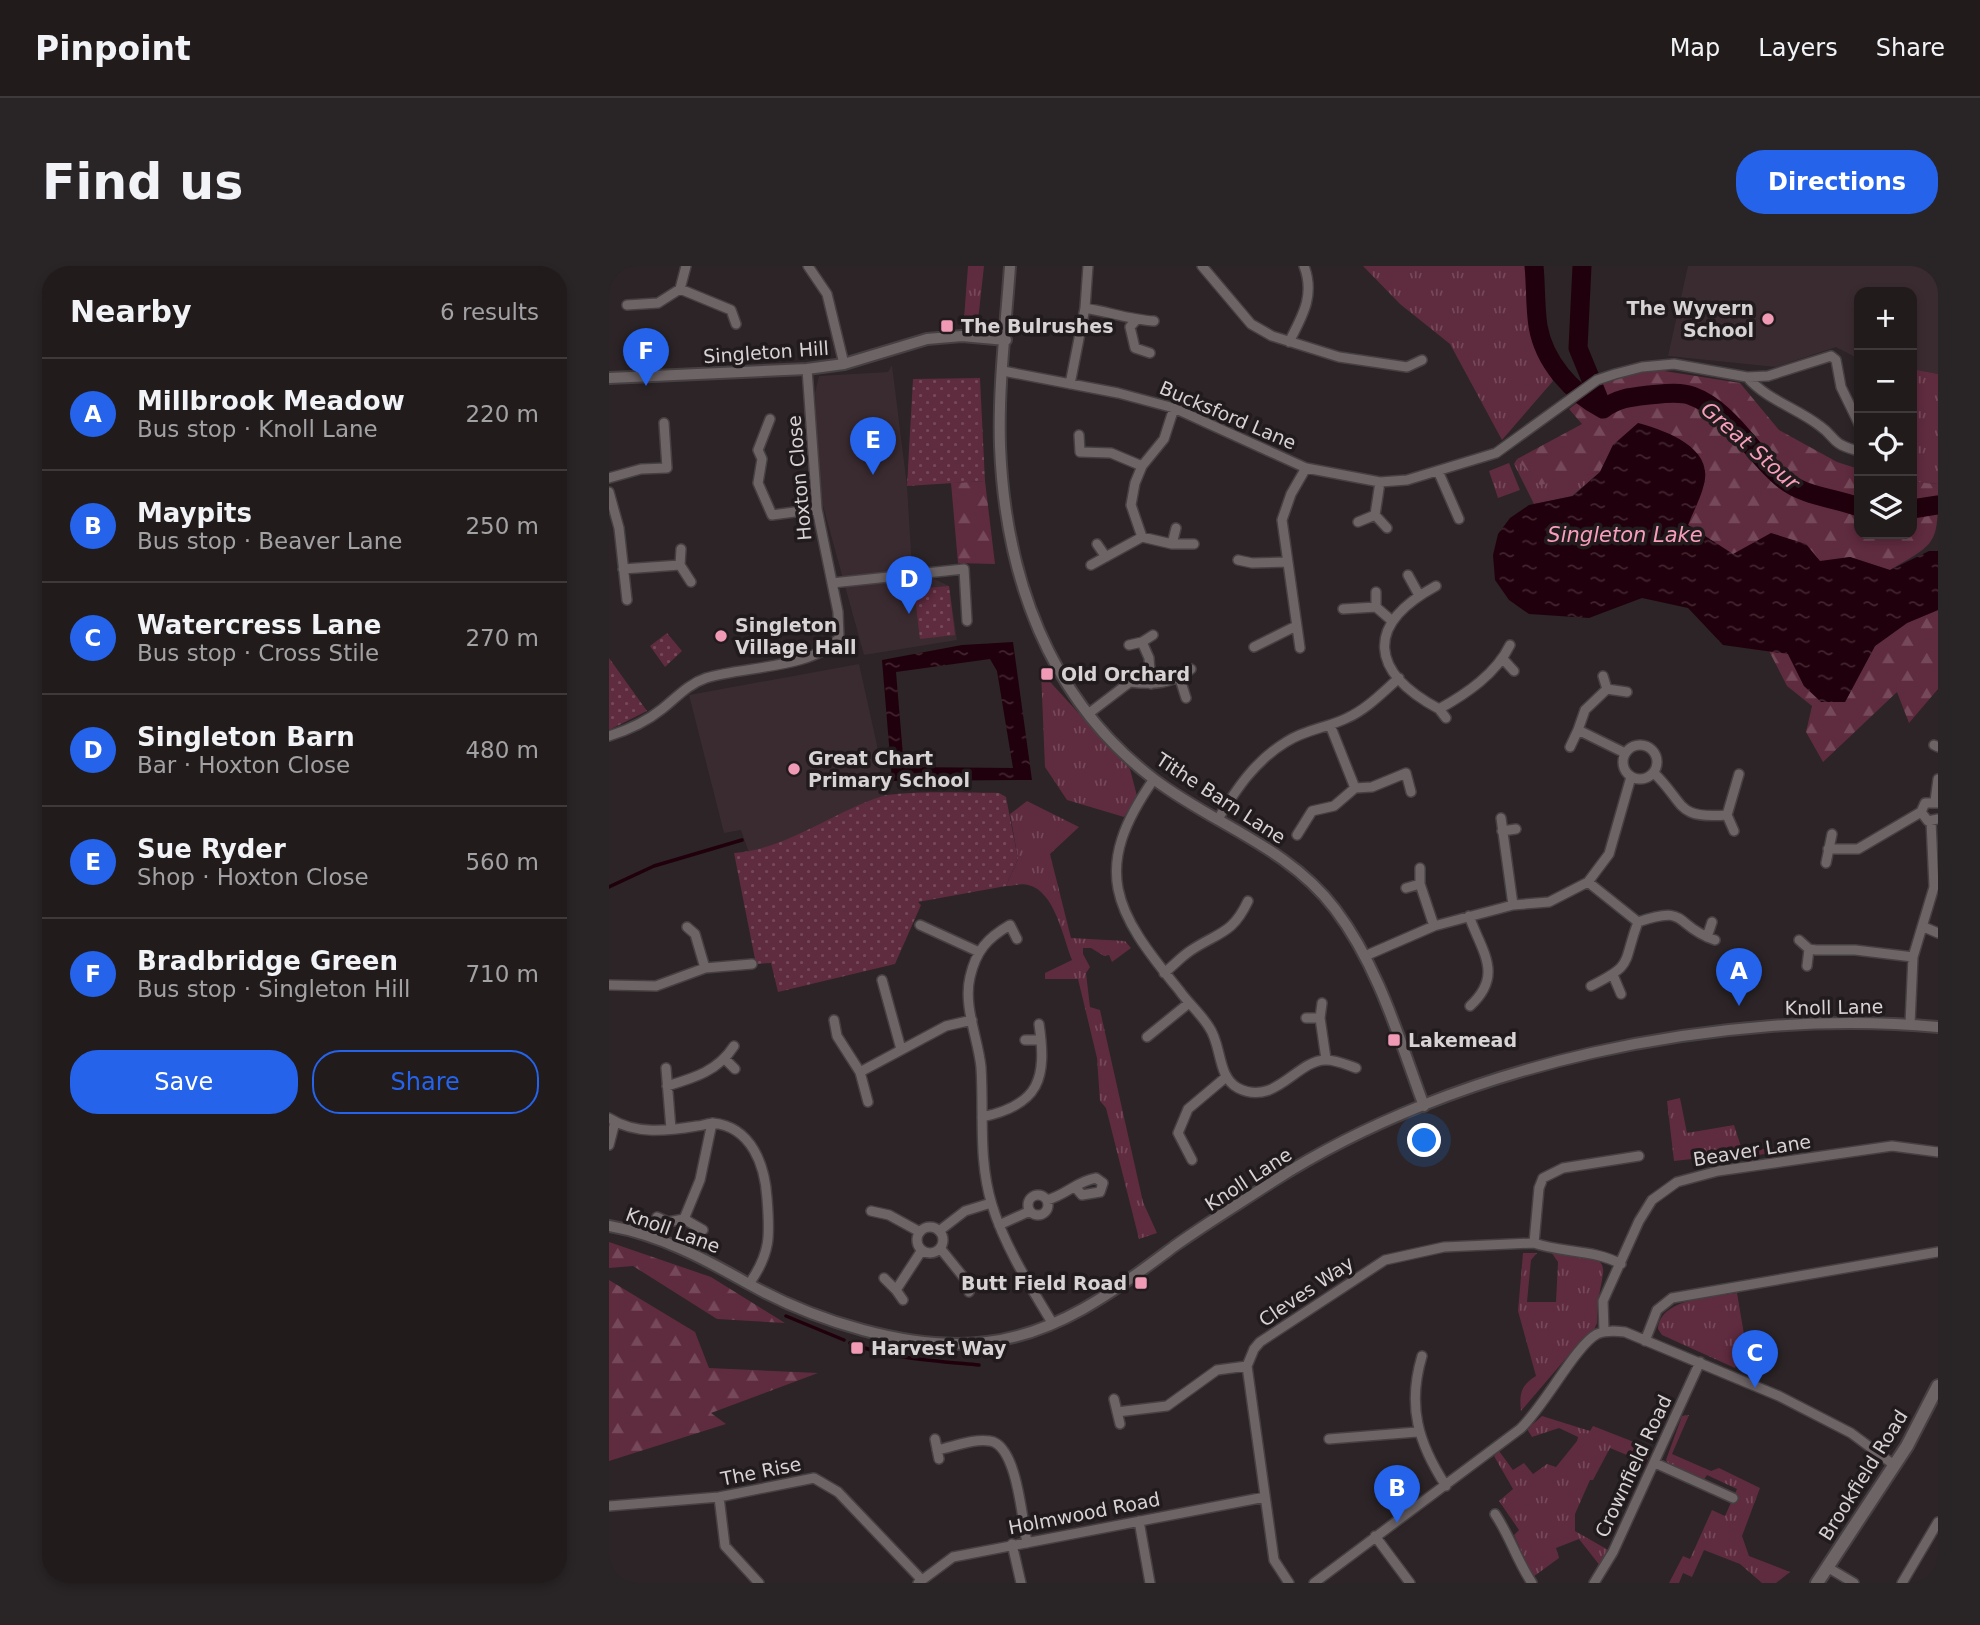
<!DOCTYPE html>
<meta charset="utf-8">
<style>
:root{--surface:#211b1c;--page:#292425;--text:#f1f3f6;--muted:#a2a1a3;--line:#3e393b;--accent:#2563eb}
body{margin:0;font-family:"DejaVu Sans",sans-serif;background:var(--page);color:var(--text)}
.controls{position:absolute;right:21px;top:21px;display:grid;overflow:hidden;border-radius:14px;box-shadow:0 4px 10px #0003}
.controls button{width:63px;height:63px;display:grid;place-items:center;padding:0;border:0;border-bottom:2px solid var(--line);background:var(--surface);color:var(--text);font:35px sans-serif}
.you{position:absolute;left:816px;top:875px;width:24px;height:24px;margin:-18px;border:5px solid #fff;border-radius:50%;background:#1a73e8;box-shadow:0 0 0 10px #1a73e833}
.badge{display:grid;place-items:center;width:46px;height:46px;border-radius:50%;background:var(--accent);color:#fff;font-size:23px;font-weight:700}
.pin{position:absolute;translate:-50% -58px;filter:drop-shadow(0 2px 4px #0008)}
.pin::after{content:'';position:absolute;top:37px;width:24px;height:21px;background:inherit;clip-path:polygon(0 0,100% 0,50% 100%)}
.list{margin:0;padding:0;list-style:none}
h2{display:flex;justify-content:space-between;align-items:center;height:91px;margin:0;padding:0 28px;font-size:30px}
h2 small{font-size:23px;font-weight:400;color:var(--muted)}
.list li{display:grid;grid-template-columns:46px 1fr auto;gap:21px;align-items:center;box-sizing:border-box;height:112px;padding:0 28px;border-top:2px solid var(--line)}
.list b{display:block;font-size:26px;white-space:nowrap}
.list p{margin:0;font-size:23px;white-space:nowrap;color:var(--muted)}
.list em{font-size:23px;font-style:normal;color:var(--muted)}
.actions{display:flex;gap:14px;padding:21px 28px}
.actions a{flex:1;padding:16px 0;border:2px solid var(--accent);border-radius:28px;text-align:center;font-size:24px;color:var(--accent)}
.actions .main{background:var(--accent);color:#fff}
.icon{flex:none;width:38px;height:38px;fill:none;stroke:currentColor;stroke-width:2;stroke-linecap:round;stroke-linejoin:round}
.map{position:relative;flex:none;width:1329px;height:1317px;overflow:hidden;border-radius:28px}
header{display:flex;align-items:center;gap:42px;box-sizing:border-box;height:98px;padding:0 35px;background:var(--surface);border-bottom:2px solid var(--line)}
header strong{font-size:33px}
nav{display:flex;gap:38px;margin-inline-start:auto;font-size:24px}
.intro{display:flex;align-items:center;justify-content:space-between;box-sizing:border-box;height:168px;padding:0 42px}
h1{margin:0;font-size:49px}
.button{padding:18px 32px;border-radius:28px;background:var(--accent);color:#fff;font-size:24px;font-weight:700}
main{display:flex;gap:42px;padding:0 42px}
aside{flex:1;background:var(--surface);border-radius:28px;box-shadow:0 4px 10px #0003}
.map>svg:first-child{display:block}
.built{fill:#3a2b30}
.grass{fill:url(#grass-tufts)}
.forest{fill:url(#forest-firs)}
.park{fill:url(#park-dots)}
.water{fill:url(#water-ripples);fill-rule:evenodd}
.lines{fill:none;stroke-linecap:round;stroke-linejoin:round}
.stream{stroke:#20000c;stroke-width:3.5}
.river{stroke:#20000c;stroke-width:19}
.minor-casing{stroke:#474042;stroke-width:12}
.tertiary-casing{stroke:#474042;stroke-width:14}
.secondary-casing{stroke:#474042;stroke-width:16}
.minor{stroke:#6d6466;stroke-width:9}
.tertiary{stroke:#6d6466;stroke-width:10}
.secondary{stroke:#6d6466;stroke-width:12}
.poi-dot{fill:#f09ab6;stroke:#221b1d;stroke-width:2.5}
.labels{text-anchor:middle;stroke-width:7;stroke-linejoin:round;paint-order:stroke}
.poi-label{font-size:19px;font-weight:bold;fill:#d7d2d3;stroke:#221b1d;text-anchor:start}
.street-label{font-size:19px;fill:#d7d2d3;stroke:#221b1d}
.water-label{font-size:21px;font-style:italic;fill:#f99fbc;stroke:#221b1d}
</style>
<header>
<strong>Pinpoint</strong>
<nav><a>Map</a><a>Layers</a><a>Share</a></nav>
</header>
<div class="intro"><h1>Find us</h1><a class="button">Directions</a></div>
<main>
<aside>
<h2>Nearby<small>6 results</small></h2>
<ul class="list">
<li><span class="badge">A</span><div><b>Millbrook Meadow</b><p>Bus stop · Knoll Lane</p></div><em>220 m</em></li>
<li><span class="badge">B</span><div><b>Maypits</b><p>Bus stop · Beaver Lane</p></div><em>250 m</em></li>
<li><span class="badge">C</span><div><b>Watercress Lane</b><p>Bus stop · Cross Stile</p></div><em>270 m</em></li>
<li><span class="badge">D</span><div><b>Singleton Barn</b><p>Bar · Hoxton Close</p></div><em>480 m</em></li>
<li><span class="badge">E</span><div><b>Sue Ryder</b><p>Shop · Hoxton Close</p></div><em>560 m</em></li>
<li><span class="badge">F</span><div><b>Bradbridge Green</b><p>Bus stop · Singleton Hill</p></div><em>710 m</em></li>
</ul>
<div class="actions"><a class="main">Save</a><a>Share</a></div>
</aside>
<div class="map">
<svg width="1329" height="1317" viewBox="0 0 1329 1317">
<defs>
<pattern id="grass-tufts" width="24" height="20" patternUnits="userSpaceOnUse" patternTransform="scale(1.75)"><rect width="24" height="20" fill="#5f2b3e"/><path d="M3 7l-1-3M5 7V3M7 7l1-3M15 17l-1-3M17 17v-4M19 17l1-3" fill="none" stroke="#754959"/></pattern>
<pattern id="forest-firs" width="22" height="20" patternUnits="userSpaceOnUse" patternTransform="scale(1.75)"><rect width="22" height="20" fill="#5f2b3e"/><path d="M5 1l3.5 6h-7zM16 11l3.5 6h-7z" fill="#754959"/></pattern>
<pattern id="park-dots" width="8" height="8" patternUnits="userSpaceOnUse" patternTransform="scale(1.75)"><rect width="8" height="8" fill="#5f2b3e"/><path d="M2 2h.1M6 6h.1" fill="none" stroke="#754959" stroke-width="1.8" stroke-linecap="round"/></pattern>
<pattern id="water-ripples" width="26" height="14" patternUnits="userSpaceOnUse" patternTransform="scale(1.75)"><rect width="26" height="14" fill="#20000c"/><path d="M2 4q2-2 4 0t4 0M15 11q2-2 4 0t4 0" fill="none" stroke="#40242e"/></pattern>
</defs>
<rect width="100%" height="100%" fill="#2c2426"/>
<path class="built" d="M1079 0H1329V108L1303 103V26H1250V93L1227 81 1167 101 1059 90Z
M283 99 298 220 303 302 340 320 348 374 255 389 211 229 206 127 210 110 279 106Z
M250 398 268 479 274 529 390 527 397 531V620L159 641 132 564 115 567 80 429Z"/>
<path class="grass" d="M359 0H375L369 55H388L378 61 360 59 355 52Z
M754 0H918L921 64 944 115 893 174 841 78 791 38Z
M1303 103 1329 108V218L1303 216Z
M908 193 930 217 991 206 963 230 925 238 905 198Z
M900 197 911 224 889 232 880 205Z
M432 406 521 503 528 530 515 551 458 534 436 501Z
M418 535 470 561 441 588 462 672 516 675 522 682 503 696 500 689 495 690 482 682H474V688L481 701 477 707 481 741 491 744 534 936 548 967 530 973 497 842 491 835 488 792 469 713H436V707L463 694C454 672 446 625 419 619 413 617 403 620 397 620L409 593 401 548Z
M1071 832 1078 867 1125 859 1134 887 1164 881 1166 886 1085 901 1083 893 1065 895 1058 835Z
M942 986C1019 993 988 996 988 1057L985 1064 965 1083 912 1145C910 1128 912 1119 927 1110L909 1045 914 987H928L922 994 918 1036H947L949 996Z
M1128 1027 1136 1074 1126 1102 1053 1069 1049 1063C1051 1032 1104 1031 1128 1027Z
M1080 1149 1063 1188 1102 1205 1110 1202 1151 1222 1133 1270 1140 1290 1181 1306 1167 1317H1153L1131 1298 1095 1284 1083 1311 1074 1307 1070 1317H1060L1074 1290 1081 1293 1103 1244 1116 1250 1128 1223 1098 1209 1094 1215 1062 1201 1057 1194 1073 1150Z
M933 1150 981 1165 984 1160 1043 1183 1037 1197 1001 1182 984 1214H981L966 1248V1265L1001 1285 992 1301 970 1273 947 1282 950 1292 924 1311 905 1269 910 1264 890 1235 904 1223 885 1190 890 1185 904 1204 915 1197 924 1208 938 1198 947 1201 968 1175 969 1171 950 1162 923 1171 918 1163Z"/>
<path class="forest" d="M1049 104 1131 117 1170 164 1228 196 1250 203V268H1303V216L1329 218C1329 279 1329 276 1281 304L1241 291 1211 296 1124 289 1079 259 1096 215 1004 179 991 206 931 219 908 193 973 158 960 143 1002 111Z
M376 215 386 298 349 297 342 217Z
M1329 344V423L1300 457 1288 426 1214 496 1197 466 1203 440 1178 420 1159 383 1179 388 1195 420 1236 436 1266 380 1298 357Z
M0 976 102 1011 176 1057 108 1053 24 1000 0 1002Z
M0 1014 86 1066 100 1102 209 1107 102 1147 117 1158 0 1195Z"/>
<path class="park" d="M371 112 376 215 298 220 304 113Z
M340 320 346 369 311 373 305 323Z
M58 367 73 385 56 401 41 380Z
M0 392 38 445 0 464Z
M390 527 397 531 409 593 397 620 309 636 312 639 286 698 169 726 162 697 147 698 125 587C178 583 222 547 271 531 293 524 364 527 390 527Z"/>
<path class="water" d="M1029 157C1055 164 1105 181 1095 218 1092 232 1084 246 1079 259L1124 288 1162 267 1197 278 1211 295 1241 291 1281 304 1320 285H1329V344L1298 357 1266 380 1236 436H1212L1195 420 1179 388 1114 379 1079 342 1033 332 980 352 920 348 900 334 886 314 884 289 889 268 901 252 920 239 964 230 991 206 1004 179Z
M404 376 423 514 283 515 273 394 353 379ZM381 393 388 405 404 502 295 501 287 406Z"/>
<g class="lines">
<path class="stream" d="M0 621 45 600 133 574
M177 1050 235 1074
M241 1077C282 1093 326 1095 370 1099"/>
<path class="river" d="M925 0C927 20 926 41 929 60 935 96 963 127 994 143 1009 132 1022 131 1040 129 1052 128 1071 125 1083 130 1122 144 1144 190 1175 214 1195 230 1225 232 1250 241
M973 0 969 82 994 143
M1303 243 1329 239"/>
<g class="minor-casing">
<path id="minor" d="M199 0 218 28 235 98
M593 0 642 58 663 70 730 91 798 101 813 94
M71 23 77 0
M18 39 49 37 71 23 122 44 127 58
M476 42C500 46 522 54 545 55
M527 54 521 61 526 82 541 87
M680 76C694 49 706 29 695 0
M394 105 509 127 565 142 697 202 771 216 798 214 887 187 988 114 1006 108 1033 101 1065 98 1138 111 1159 110 1222 90 1227 94 1232 121 1250 158
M1138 111C1158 134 1188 142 1211 160 1227 171 1221 177 1246 184L1250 181
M461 118 476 42 479 0
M161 153 149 184 153 193 149 217 163 249 208 243
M470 169 471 186 502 187 533 200
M829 205 850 253
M0 212 32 203 58 202 55 157
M0 226 10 262 18 334
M766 249 771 216
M749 256 766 249 778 262
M533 271 522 239 526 217 533 200 555 173 565 142
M488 278 497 291
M563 278 567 262
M72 283 71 299 82 316
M629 294 643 297 678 296
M482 299 533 271 563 278H585
M14 303 71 299
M799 309 810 329
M223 317 355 303 358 355
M827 320C755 359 761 406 830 443 857 428 887 408 901 379
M767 341V326
M734 343 767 341 782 354
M533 376 540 392 542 418
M520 379 533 376 544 369
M645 381 687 360
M691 382 673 254 682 228 697 202
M894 393 905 405
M994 410 998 423
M571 413 577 432
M830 443 837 452
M479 448 521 416C543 419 564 418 582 403
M721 459 746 522
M0 470C19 464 37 456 53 443 67 432 79 418 97 412 135 400 203 403 230 372L229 346 208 243 198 103
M1014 496a17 17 0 1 1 34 0a17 17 0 1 1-34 0Z
M1325 479 1329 481
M961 481 969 464
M1016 487 969 464 976 444 998 423 1018 426
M1045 507C1077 538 1066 553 1118 549L1130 508
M545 513C481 604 505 645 570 724 579 737 592 748 600 761 613 779 608 811 629 822 666 841 687 795 716 794 725 793 738 799 747 802
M1326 535 1329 513
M1329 537H1316L1312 546 1319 555 1329 553
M1118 549 1125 565
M892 552 904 639
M609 553C628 522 646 495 677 476 697 463 718 462 738 452 758 443 774 426 790 412
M893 565 907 563
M688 569 703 545 725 540 746 522 763 521 797 507 802 526
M1219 583H1249L1312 546
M1217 597 1223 568
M811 602V618L825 660
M979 616 1029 656C1081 638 1064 660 1106 674
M797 622 811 618
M860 650C873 686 895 709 861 740
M311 659 370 686
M78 661 86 668 96 702
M1315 661 1329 667
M1098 671 1103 656
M408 673 401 659C378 672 367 685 361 711 354 740 369 772 372 801 375 848 369 894 383 939 396 981 421 1020 444 1058
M1190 674 1200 683 1207 684H1246L1304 691
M756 690 825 660 904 639 940 636 979 616 1000 588 1022 511
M1198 700 1200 683
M555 707C564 700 572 691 581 685 609 666 623 669 639 635
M1004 709 1012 728
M273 714 292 783
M0 719 47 720 96 702 143 698
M982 720C1026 698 1013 698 1029 656
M713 737 711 752 717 793
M697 752H711
M225 754 228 770 251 806 259 836
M1301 758 1304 691 1325 621 1322 555
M538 771 580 737
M416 774H432
M116 793 126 803
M57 802 62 863
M251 806 337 760 363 754
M58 820C85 812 109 805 125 780
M373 851C431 839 438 812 430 758
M0 852C27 869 58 865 88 860 93 860 99 857 104 857 143 861 156 900 158 932 161 969 162 987 140 1018
M0 879 6 856
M583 894 569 867 579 843 617 811
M419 939a10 10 0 1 1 20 0a10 10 0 1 1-20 0Z
M438 934C457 929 468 915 487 912L494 917 491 926 473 929 467 922
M262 945 280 949 311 966
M48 951 59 956 75 953 94 964
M75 953 91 914 103 857
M390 959 421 945
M308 974a13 13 0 1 1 26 0a13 13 0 1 1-26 0Z
M330 965 356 945 382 937
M925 977 930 922 934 912 954 902 1030 890
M331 982 356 1013 360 1026
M275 1012 287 1024 313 984
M287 1024 294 1034
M995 1066 994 1035 1030 955 1043 934 1068 916 1109 905 1283 880 1329 886
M1036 1075 1048 1044 1063 1032 1329 986
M813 1090C798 1140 809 1177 837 1220
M505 1133 511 1158
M508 1146 558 1140 608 1104 638 1100
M326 1173 330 1193
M720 1173 808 1166
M328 1184C344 1181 365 1172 381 1175 408 1179 413 1253 418 1277
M1046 1197 1124 1232
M110 1231 116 1280 150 1317
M0 1240 110 1231 205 1212 229 1226 312 1313
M886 1248C901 1270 908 1295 923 1317
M530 1255 541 1317
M766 1270 801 1317
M403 1278 412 1317
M1218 1301 1245 1317
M309 1317 344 1291 656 1231
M680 1317 665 1294 638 1100 645 1083 651 1076 776 994 835 981 925 977C953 987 984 983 1012 998
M705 1317 911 1163C935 1141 967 1079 988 1068 997 1064 1007 1065 1016 1066L1170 1130 1242 1167 1285 1199
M985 1317 1004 1286 1091 1096
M1293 1317 1329 1256"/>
</g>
<g class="tertiary-casing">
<path id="tertiary" d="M401 0C397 59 389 120 391 180 396 309 439 433 546 514 606 559 679 581 726 643 770 701 790 773 815 840
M0 112 198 103 235 98 318 73 353 70 397 74
M0 960C51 969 94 992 138 1017 204 1054 302 1086 378 1076 452 1067 509 1022 567 979 598 957 631 937 663 916 846 798 1113 741 1329 761"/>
</g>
<g class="secondary-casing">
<path id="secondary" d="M1208 1317 1298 1180 1329 1120"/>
</g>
<use href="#minor" class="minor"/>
<use href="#tertiary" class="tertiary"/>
<use href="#secondary" class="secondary"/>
</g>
<g class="poi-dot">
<circle cx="1159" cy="53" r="7"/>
<rect x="331" y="53" width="14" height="14" rx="3.5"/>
<circle cx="112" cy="370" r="7"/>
<rect x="431" y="401" width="14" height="14" rx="3.5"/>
<circle cx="185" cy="503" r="7"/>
<rect x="778" y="767" width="14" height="14" rx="3.5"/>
<rect x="525" y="1010" width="14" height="14" rx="3.5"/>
<rect x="241" y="1075" width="14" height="14" rx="3.5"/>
</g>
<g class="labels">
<g class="poi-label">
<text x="1145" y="49" text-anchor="end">The Wyvern<tspan x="1145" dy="22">School</tspan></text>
<text x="352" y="67">The Bulrushes</text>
<text x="126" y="366">Singleton<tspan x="126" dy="22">Village Hall</tspan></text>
<text x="452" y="415">Old Orchard</text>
<text x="199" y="499">Great Chart<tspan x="199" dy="22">Primary School</tspan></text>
<text x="799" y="781">Lakemead</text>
<text x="518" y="1024" text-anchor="end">Butt Field Road</text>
<text x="262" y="1089">Harvest Way</text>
</g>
<g class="street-label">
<text transform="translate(157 86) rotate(-4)" y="7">Singleton Hill</text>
<text transform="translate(619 149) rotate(23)" y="7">Bucksford Lane</text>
<text transform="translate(190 212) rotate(-95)" y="7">Hoxton Close</text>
<text transform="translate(612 532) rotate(33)" y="7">Tithe Barn Lane</text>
<text transform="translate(1225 741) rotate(-1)" y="7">Knoll Lane</text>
<text transform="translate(1143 884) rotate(-9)" y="7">Beaver Lane</text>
<text transform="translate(639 913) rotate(-33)" y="7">Knoll Lane</text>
<text transform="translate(64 964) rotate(20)" y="7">Knoll Lane</text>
<text transform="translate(697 1025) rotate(-34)" y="7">Cleves Way</text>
<text transform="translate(1024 1200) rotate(-65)" y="7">Crownfield Road</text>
<text transform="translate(152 1205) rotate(-11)" y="7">The Rise</text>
<text transform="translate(1254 1209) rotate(-58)" y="7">Brookfield Road</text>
<text transform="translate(475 1247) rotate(-11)" y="7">Holmwood Road</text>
</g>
<g class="water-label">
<text transform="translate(1141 180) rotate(41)" y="7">Great Stour</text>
<text x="1016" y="276">Singleton Lake</text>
</g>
</g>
</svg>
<div class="controls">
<button>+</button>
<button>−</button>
<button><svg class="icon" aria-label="locate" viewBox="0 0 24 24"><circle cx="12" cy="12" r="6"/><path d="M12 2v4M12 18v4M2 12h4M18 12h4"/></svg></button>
<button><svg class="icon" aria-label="layers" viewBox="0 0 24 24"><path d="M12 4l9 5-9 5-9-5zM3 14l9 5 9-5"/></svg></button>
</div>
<div class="you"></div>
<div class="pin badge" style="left:1130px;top:740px">A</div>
<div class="pin badge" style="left:788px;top:1257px">B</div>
<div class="pin badge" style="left:1146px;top:1122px">C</div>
<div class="pin badge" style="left:300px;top:348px">D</div>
<div class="pin badge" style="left:264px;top:209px">E</div>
<div class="pin badge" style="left:37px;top:120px">F</div>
</div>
</main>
